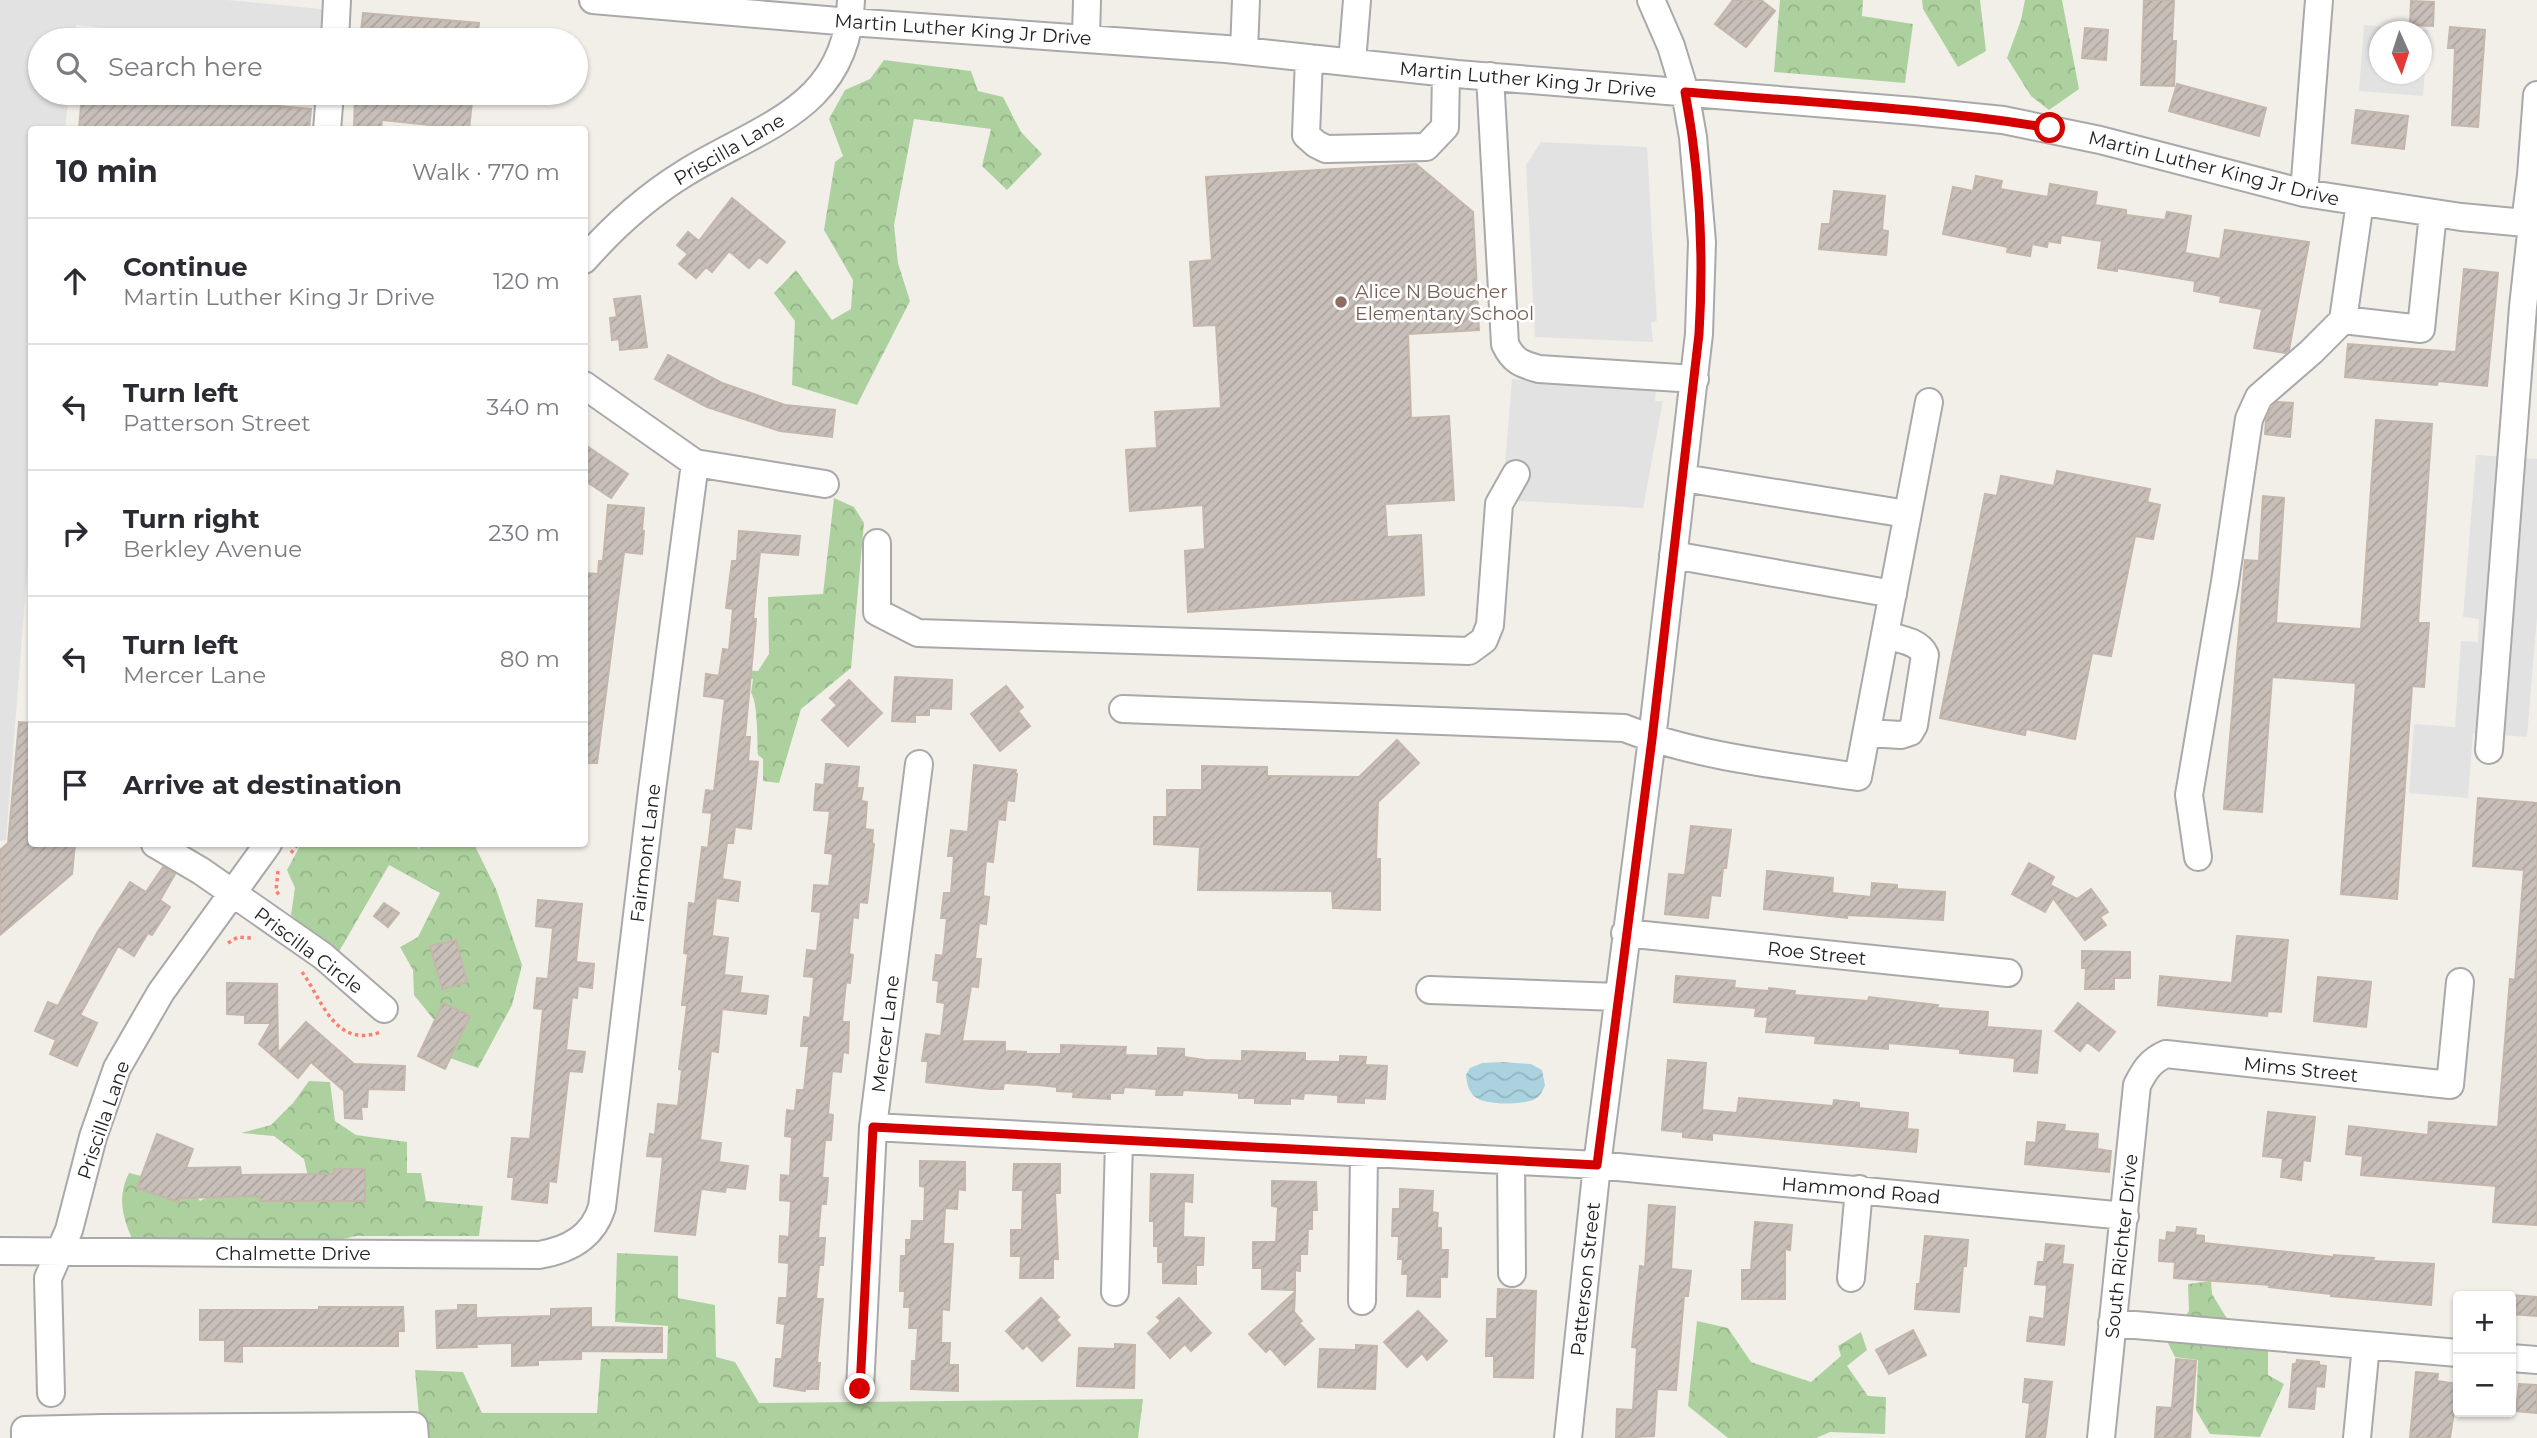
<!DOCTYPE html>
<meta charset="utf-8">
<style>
:root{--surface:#fff;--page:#f7f7f7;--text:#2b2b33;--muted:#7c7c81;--line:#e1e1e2}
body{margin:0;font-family:Montserrat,sans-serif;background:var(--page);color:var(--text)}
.controls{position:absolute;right:21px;bottom:21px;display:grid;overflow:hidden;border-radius:7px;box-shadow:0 2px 5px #0004}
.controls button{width:63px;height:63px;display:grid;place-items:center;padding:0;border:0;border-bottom:2px solid var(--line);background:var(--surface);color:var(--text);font:35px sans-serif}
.compass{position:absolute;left:2369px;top:21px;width:63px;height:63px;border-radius:50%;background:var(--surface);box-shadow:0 2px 5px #0004;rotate:177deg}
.stop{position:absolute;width:21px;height:21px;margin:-16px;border:5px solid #d40000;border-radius:50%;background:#fff}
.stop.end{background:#d40000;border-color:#fff;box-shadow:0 2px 7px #0008}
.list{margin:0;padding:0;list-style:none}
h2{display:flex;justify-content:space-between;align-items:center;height:91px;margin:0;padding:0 28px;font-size:30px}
h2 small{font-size:23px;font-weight:400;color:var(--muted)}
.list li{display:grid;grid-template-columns:46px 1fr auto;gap:21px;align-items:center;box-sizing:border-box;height:126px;padding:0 28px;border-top:2px solid var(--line)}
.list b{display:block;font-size:26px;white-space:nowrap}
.list p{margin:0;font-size:23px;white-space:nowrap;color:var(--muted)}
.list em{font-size:23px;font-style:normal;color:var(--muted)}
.icon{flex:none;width:38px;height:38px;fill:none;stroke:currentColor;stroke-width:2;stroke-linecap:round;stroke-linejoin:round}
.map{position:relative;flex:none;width:2537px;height:1438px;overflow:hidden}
.search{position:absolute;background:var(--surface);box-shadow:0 2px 5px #0004;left:28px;top:28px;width:560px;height:77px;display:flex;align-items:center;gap:18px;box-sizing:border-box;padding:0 24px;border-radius:38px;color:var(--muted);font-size:26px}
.panel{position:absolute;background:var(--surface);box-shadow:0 2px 5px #0004;left:28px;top:126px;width:560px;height:721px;border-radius:7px}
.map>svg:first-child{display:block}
.forest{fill:url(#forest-crowns);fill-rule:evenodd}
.parking{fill:#e2e2e2;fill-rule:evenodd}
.water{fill:url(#water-waves)}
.building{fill:url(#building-hatch);stroke:#c4b6ab;stroke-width:2}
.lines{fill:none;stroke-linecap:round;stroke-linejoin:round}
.minor-casing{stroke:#a9a9a9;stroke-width:30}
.path{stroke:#fa8072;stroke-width:3.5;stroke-dasharray:3.5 3.5;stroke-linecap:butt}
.minor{stroke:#fff;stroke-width:26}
.route{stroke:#d40000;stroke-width:9}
.education-dot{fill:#8d6e63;stroke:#fff;stroke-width:2.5}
.labels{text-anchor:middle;stroke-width:5;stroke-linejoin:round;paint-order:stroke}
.street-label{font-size:19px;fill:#222;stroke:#fff}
.education-label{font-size:19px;fill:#785e54;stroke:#fff;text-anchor:start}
</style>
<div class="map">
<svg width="2537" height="1438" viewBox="0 0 2537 1438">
<defs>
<pattern id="forest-crowns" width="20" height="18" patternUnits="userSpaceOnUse" patternTransform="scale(1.75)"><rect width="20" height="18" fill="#add19e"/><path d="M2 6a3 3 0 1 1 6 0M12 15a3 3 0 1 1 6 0" fill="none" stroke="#95b388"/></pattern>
<pattern id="water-waves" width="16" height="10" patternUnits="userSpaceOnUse" patternTransform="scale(1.75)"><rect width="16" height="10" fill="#aad3df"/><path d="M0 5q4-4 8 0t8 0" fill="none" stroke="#92b5bf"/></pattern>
<pattern id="building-hatch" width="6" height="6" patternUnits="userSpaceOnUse" patternTransform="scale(1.75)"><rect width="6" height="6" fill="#c7bfb8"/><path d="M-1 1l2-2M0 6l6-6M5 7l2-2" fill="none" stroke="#aba49e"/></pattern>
</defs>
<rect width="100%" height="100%" fill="#f2efe9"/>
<path class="forest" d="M1780 0H1863L1862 16 1913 24 1905 83 1774 72Z
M1922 0H1980L1986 51 1958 67 1923 9Z
M2025 0H2062L2079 89 2049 110 2031 96 2007 58 2021 20Z
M884 60 971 71 978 91 1003 97 1021 132 1042 154 1007 190 982 166 991 129 914 119 894 225 898 263 910 301 857 405 792 385 795 321 774 293 796 270 832 320 851 309 853 280 824 230 835 162 843 156 829 119 845 90 870 79Z
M834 498 854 507 864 523 851 668 801 709 779 783 763 781V759L758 755C757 741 758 702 751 693L753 679 740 677V670L758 671 769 654 768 597 823 594Z
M301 844H413L419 849 421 844H474L496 889 522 965 512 1005 478 1068 450 1058 470 1016 443 1003 435 1021 414 995 413 970 400 947 418 937 440 893 389 865 337 955 291 915 295 888 287 870ZM456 939 467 982 441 989 430 946Z
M309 1081 330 1082 335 1121 356 1135 407 1142V1173H421L426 1201 483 1206 479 1236H356L313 1246 136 1248C125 1223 115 1201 129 1173L191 1188 200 1201 248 1175 270 1187 312 1195 304 1159 274 1136 241 1133 271 1125 293 1103Z
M617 1253 678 1256V1298L715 1305 716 1357 735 1362 759 1403 1143 1399 1138 1438H421L415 1370 463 1372 482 1413H597L601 1359H667L668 1326 615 1322Z
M2211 1281 2212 1294 2229 1322 2268 1324V1375L2284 1384 2260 1437 2210 1434 2196 1410 2198 1360 2175 1357 2168 1343 2189 1311 2188 1284Z
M1697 1321 1728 1328 1751 1362 1811 1382 1841 1356 1838 1346 1861 1332 1867 1350 1847 1366 1868 1396 1886 1397 1885 1434 1830 1432 1816 1438H1728L1688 1406Z"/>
<path class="parking" d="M0 0H227L351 12 347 40H222L76 25 74 40H40V93H69L65 129 32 130V510L6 840 0 841Z
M2364 25 2428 30 2423 96 2359 91ZM2380 32H2422V74H2380Z
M219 93H341L339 108 218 96Z
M1541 142 1647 147 1657 321 1651 323 1653 342 1535 337 1526 165Z
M1512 379 1656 388 1655 401H1663L1643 508 1502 500Z
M2476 455 2537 459V617L2527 737 2473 733 2468 798 2409 793 2414 724 2455 727 2461 641 2478 642 2479 619 2463 617Z"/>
<path class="water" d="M1502 1062 1531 1064 1542 1070 1545 1085C1543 1090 1541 1096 1535 1099 1523 1105 1484 1106 1474 1096 1468 1090 1467 1083 1466 1075L1470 1068 1482 1063Z"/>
<path class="building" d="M1733 0H1761L1775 11 1746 47 1715 24Z
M2144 0H2174L2172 41H2176L2174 86 2141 85Z
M2411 1 2434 2 2433 26 2410 25Z
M363 13 479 23 477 40H360Z
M2450 27 2485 30 2478 127 2452 125 2455 48H2448Z
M2085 28 2108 30 2106 60 2082 58Z
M2177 84 2266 108 2259 136 2169 111Z
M82 93H128L311 109 309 130H79Z
M355 93H473L469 129 382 120 381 130H354Z
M2356 110 2408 116 2404 149 2352 143Z
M1416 164 1473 212 1479 330 1408 334 1411 418 1449 416 1454 500 1385 504 1387 537 1421 535 1424 595 1188 612 1185 551 1205 549 1203 505 1130 511 1126 450 1157 448 1155 412 1221 408 1216 325 1194 326 1190 262 1212 260 1206 177Z
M1976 176 2002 181 2000 189 2048 197 2050 184 2097 192 2095 205 2126 210V215L2165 220 2167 212 2191 216 2185 253 2220 259 2225 230 2309 242 2289 350 2285 353 2254 348 2262 309 2220 302 2221 296 2194 291 2195 281 2117 268V271L2098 268 2102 241 2061 235 2060 243 2048 241 2047 247 2032 244 2030 256 2007 252 2008 247 1943 234 1953 187 1973 191Z
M1834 191 1885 196 1882 230 1888 231 1886 255 1819 249 1822 224H1830Z
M732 198 785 242 767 263 759 257 749 268 729 251 712 272 706 267 696 278 679 264 688 254 677 245 688 232 699 241Z
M2464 269 2498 273 2487 386 2438 381 2437 385 2345 377 2348 344 2456 352Z
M640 296 647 347 620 350 619 339 612 340 610 318 617 317 614 299Z
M668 355 722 383 785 405 835 410 832 437 780 431 707 407 655 379Z
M2277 402 2293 403 2290 437 2265 434 2266 420 2272 407Z
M2376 420 2432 424 2418 623H2429L2424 687 2412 686 2397 899 2341 894 2356 683 2272 677 2262 812 2224 809 2245 560 2259 561 2263 496 2284 498 2276 623 2361 629Z
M584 444 628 474 611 498 584 480Z
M2057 471 2150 489 2147 502 2160 505 2153 539 2135 536 2111 656 2092 653 2075 739 2026 729 2025 735 1940 718 1985 494 1997 496 2001 476 2054 486Z
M608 505 644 508 642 530 644 531 642 554 624 552 597 763H584V584L586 573 598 574 599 561H603Z
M739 531 800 536 798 555 760 552 753 619H756L745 737H750L748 761 758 762 751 829 735 827 733 843H727L722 879 740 882 738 901 716 898 712 936 728 938 724 975 742 977 740 993 768 996 766 1014 722 1009 718 1052 711 1051 700 1140 721 1143 719 1162 748 1166 745 1189 726 1187 725 1192 701 1189 695 1235 655 1231 663 1157 647 1156 650 1134 655 1135 658 1104 678 1106 682 1070 679 1069 687 1005H682L688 954 684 953 689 903 695 904 702 847 708 848 712 813 703 812 706 790 714 791 725 699 704 696 706 674 719 676 723 649 729 650 733 609 726 608 732 561H737Z
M895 677 952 680 951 709 929 708V715H915V722L892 721Z
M849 680 882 713 848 746 822 720 837 705 830 698Z
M1006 686 1023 707 1018 711 1030 726 1000 751 971 714Z
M19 722 32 723V844H75L72 874 0 935V850L8 843Z
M1397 740 1419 763 1378 802 1376 859H1380V910L1333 908 1332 891 1198 890 1200 847 1154 844V817H1167V790H1202V766L1267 767V776L1359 777Z
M826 764 859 767 857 788H863L861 801 867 802 865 829 873 830 872 843 874 844 867 903 859 902 858 918 853 917 849 954 853 955 850 983 846 982 842 1022H849L848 1053 843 1052 841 1072 832 1071 828 1114 833 1115 831 1140H825L822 1178H828L826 1204H821L818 1238H825L823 1265H819L816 1299H823L817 1363H820L818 1389H805V1391L774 1386 776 1359H782L785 1324 777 1323 779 1298H787L789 1263 779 1262 780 1236 789 1237 791 1201 780 1200 781 1175 790 1176 792 1137 785 1136 787 1110 795 1111 797 1090H804L809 1046H801L804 1017 810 1018 814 977 804 976 807 950 817 951 821 912 812 911 814 885 829 886 833 854 825 853 830 811 814 810 816 784 824 785Z
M974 765 1016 770 1015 774H1017L1014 801 1007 800 1005 820 998 819 993 862 986 861 983 896 989 897 986 924 979 923 975 959H981L978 987 971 986 962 1041 1005 1042V1051L1026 1052V1054H1061V1045L1126 1047 1125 1055 1158 1056V1048L1184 1049V1057L1205 1060 1242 1061V1051L1305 1053V1061L1340 1062V1056L1366 1057 1365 1065 1387 1066 1385 1099 1364 1098V1103L1338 1102V1095L1304 1093 1303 1099 1290 1098V1104L1255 1103V1098H1239V1093L1183 1090 1182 1095H1156L1157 1089 1124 1087 1123 1093H1110V1099L1073 1097 1074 1092 1057 1091V1087L1038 1085 1004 1083 1003 1089H990L926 1082 928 1061H922L926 1034 941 1036 945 1003 937 1002 939 981 933 980 936 955 943 956 947 918H941L944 893H951L954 856H948L951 830 968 832Z
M2478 798 2537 803V1225L2493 1222 2496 1186 2361 1175 2363 1156 2346 1154 2349 1126 2428 1135 2429 1122 2498 1127 2510 979 2515 980 2524 870 2473 866Z
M1691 826 1731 830 1726 868H1723L1720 896 1711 895 1708 918 1665 914 1669 874 1685 875Z
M2029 863 2054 877 2050 885 2077 899 2091 889 2108 912 2100 917 2106 925 2085 940 2053 898 2045 912 2012 894Z
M163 867 175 874 160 900 170 907 152 935 148 933 134 956 118 946 80 1015 97 1023 77 1066 50 1054 56 1040 35 1031 48 1002 58 1006 97 933 130 882 146 892Z
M1767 871 1833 878 1832 893 1871 897 1872 883 1897 885V889L1945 892 1943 920 1847 915V918L1764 909Z
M538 900 582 904 576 962 594 964 592 988 578 986 577 998 572 997 566 1050 585 1052 582 1072 569 1071 556 1182 549 1181 547 1203 512 1199 514 1177H508L512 1138 530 1139 543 1009 534 1008 537 978 548 979 553 928 536 926Z
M384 903 399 913 388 927 374 916Z
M2237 936 2288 940 2281 1012 2268 1011 2267 1016 2158 1005 2160 976 2232 983Z
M456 940 467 982 442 989 430 946Z
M2082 951 2130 952V978H2114V989H2085L2086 968H2082Z
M1676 976 1735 981 1734 988 1769 991V988L1795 991 1794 995 1868 1001 1869 997 1938 1005 1937 1008 1988 1012 1987 1027 2041 1031 2037 1073 2014 1071 2015 1058 1960 1053V1049L1888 1043V1049L1815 1043 1816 1036 1766 1032 1768 1017 1755 1016 1756 1008 1674 1002Z
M2318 977 2371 982 2366 1027 2314 1021Z
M227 983 277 984 278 1053 306 1022 354 1064 405 1066 404 1090 368 1089 367 1107H361L362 1119 345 1118 344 1091 311 1062 298 1078 259 1044 271 1023H245V1015L227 1014Z
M443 1003 470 1016 445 1069 418 1056Z
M2078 1003 2115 1032 2099 1051 2087 1042 2080 1051 2055 1031Z
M1668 1060 1706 1063 1702 1110 1737 1113 1739 1098 1833 1106 1834 1100 1859 1103V1108L1908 1113 1907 1129 1918 1130 1916 1152 1712 1133V1140L1683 1137V1132L1662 1130Z
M2268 1112 2315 1117 2310 1161 2303 1160 2301 1180 2281 1177 2283 1158 2263 1156Z
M2038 1122 2065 1125 2064 1131 2098 1134 2097 1149 2111 1151 2109 1172 2025 1164 2027 1142 2036 1143Z
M157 1134 193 1149 186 1168 240 1167 241 1175 334 1174V1169H365V1201H260V1196L180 1198 178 1202 137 1188Z
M920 1161 965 1162V1190L958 1189 957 1209 945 1208 943 1244H953L949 1310 942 1309 941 1343H950L949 1365H958V1391L911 1389 912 1361H916L918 1328H909L910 1307H904L905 1291H900L901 1256H906V1240H911L912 1221H924L925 1187 920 1186Z
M1014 1164H1060V1193H1055L1058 1259H1053V1278H1020L1021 1256H1011V1230H1022L1023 1190H1013Z
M1151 1174 1193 1175 1192 1202 1184 1201 1183 1237 1204 1238 1203 1265H1196V1284L1163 1283V1262H1158V1246H1154V1221H1150Z
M1272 1181 1316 1182 1317 1210H1312V1229H1308L1307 1254H1300V1271L1295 1270V1290L1262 1289V1268H1253V1242H1276L1278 1207 1272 1206Z
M1400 1189 1433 1191 1432 1212 1438 1213 1437 1228H1441V1250H1448L1447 1277H1440V1297L1407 1296 1408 1274H1402L1403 1259H1398L1399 1236H1392L1393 1209H1400Z
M1649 1205 1675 1207 1671 1269 1691 1271 1688 1296H1684L1676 1390 1657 1389 1654 1436 1616 1438 1617 1409 1633 1410 1637 1348 1632 1347 1640 1266 1645 1267Z
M1755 1222 1792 1225 1790 1250 1785 1249V1299H1742V1270H1751Z
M2177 1227 2196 1229 2195 1235 2204 1236V1243L2334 1257V1255L2374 1258 2373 1261 2434 1264 2431 1305 2331 1296V1294L2269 1287 2270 1285 2174 1278 2175 1262 2159 1261 2160 1240 2166 1241 2167 1232 2176 1233Z
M1925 1236 1968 1240 1966 1266H1963L1959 1312 1915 1309 1917 1284H1920Z
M2046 1244 2064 1246 2062 1264 2073 1265 2064 1345 2027 1341 2030 1317 2044 1319 2047 1285 2035 1284 2038 1262H2044Z
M1498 1289 1536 1291 1533 1378 1494 1377V1356H1486L1487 1319H1497Z
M1295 1292 1294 1312 1302 1321 1299 1323 1314 1339 1285 1365 1270 1348 1266 1352 1249 1334Z
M2511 1295 2537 1297V1316L2511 1314Z
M1041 1298 1059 1317 1056 1320 1070 1335 1042 1361 1027 1345 1023 1349 1006 1331Z
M1179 1298 1211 1333 1191 1351 1185 1344 1170 1358 1148 1333 1161 1321 1157 1317Z
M458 1305H476V1318L551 1316V1309L591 1308V1327L662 1328V1352L581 1351V1359L538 1360V1365L512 1366V1343L476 1344 477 1347 437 1348 436 1311 458 1310Z
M319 1307H403L404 1331H398V1346H242V1362L225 1361V1340H200V1310H319Z
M1418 1311 1447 1341 1427 1360 1422 1353 1407 1367 1384 1342Z
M1913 1330 1926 1355 1889 1374 1876 1350Z
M1115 1344 1135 1345 1134 1388 1077 1386 1079 1348 1115 1349Z
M1356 1345 1377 1346 1375 1389 1318 1387 1320 1349 1356 1350Z
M2176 1359 2196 1361 2190 1438H2155L2157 1407 2172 1408Z
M2297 1360 2319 1362V1365L2326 1366 2324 1387 2316 1386 2314 1409 2289 1407 2293 1364H2296Z
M2416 1372 2438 1374 2437 1381 2458 1384 2450 1438H2410Z
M2025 1379 2052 1382 2045 1438H2026L2030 1403 2023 1402Z
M2519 1384 2537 1385V1413L2516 1411Z"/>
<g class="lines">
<g class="minor-casing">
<path id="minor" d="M593 0 850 22 1226 49 1457 74 1914 111 2003 120 2100 140 2304 193 2461 217 2537 224
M1086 37 1087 0
M335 40 337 0
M1244 51 1246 0
M1309 58 1306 135 1316 144 1326 149 1426 147 1445 127 1446 73
M1352 62 1357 0
M1490 76 1505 344C1513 361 1521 364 1539 369L1695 379
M2537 95 2531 175 2537 176
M327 130 330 93
M2304 193 2319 0
M2360 202 2343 320 2421 329 2433 213
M2525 223 2531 175
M584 260C614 226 646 197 685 173 761 126 848 108 851 0
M584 385 695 463 825 484
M1683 478 1907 514
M877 543V612L918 633 1469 651 1484 640 1490 625 1499 504 1516 474
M1673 555 1893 594
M1123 709 1624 728C1698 757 1780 765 1858 777L1929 402
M1867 733 1901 735 1910 732 1914 725 1925 655C1919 641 1899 639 1885 635
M2489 750 2523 307 2532 224
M155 844 201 871 323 956 384 1009
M2198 857 2189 795 2225 582 2249 419 2259 397 2311 352 2343 320
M1625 933 2008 973
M1430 990 1617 997
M873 1127 1597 1165 2125 1216
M1511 1161 1512 1273
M0 1251 539 1255C569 1250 593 1237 602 1207L652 790 695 463
M1851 1278 1859 1189
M1115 1292 1119 1141
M1362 1301 1364 1154
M2112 1323 2458 1353
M2511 1358 2537 1360
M860 1389 873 1127 919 764
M51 1393 48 1278 69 1230 93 1137 117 1068 161 992 268 844
M103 1428 414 1426 415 1438
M25 1438V1430L103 1428V1438
M1568 1438 1597 1165 1652 739 1699 334 1702 242 1693 137 1685 92 1671 46 1651 0
M2101 1438 2137 1085C2145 1070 2150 1061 2166 1054L2450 1085 2460 982
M2357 1438 2366 1345"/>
</g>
<path class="path" d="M291 853 298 844
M278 871 276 891 281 897
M228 943 238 937 252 938
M302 972C322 999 334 1049 381 1032"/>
<use href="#minor" class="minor"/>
</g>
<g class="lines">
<path class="route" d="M860 1389 873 1127 1597 1165 1652 739 1699 334C1704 252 1700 173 1685 92 1806 102 1929 108 2050 128"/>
</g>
<circle class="education-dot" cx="1341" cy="302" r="7"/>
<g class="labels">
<g class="street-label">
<text transform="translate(963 29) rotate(4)" y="7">Martin Luther King Jr Drive</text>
<text transform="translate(1528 79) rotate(5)" y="7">Martin Luther King Jr Drive</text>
<text transform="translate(729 149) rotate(-30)" y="7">Priscilla Lane</text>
<text transform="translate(2214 168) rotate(14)" y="7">Martin Luther King Jr Drive</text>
<text transform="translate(645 853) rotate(-83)" y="7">Fairmont Lane</text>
<text transform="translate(309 950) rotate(37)" y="7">Priscilla Circle</text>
<text transform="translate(1817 953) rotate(6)" y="7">Roe Street</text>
<text transform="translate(885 1034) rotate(-83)" y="7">Mercer Lane</text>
<text transform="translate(2301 1069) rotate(6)" y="7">Mims Street</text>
<text transform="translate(103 1120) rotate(-71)" y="7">Priscilla Lane</text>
<text transform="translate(1861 1190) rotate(5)" y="7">Hammond Road</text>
<text transform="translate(2121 1246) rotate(-84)" y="7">South Richter Drive</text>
<text x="293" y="1260">Chalmette Drive</text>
<text transform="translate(1585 1279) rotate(-84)" y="7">Patterson Street</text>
</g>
<g class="education-label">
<text x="1355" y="298">Alice N Boucher<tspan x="1355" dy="22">Elementary School</tspan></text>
</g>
</g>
</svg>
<div class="controls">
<button>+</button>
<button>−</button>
</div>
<svg class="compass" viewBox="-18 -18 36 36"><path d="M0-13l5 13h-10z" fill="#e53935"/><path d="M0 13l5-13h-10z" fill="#7c7c81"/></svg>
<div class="stop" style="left:2050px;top:128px"></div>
<div class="stop end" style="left:860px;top:1389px"></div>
<div class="search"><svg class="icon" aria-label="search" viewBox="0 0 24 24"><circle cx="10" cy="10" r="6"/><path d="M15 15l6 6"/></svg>Search here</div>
<section class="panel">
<h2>10 min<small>Walk · 770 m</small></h2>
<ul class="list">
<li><svg class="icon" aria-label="ahead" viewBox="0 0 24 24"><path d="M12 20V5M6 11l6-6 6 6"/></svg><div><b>Continue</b><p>Martin Luther King Jr Drive</p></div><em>120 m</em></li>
<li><svg class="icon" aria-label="left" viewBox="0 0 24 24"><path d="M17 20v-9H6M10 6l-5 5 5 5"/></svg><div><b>Turn left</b><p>Patterson Street</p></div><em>340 m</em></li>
<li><svg class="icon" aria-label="right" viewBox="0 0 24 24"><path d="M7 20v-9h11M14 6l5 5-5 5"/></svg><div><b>Turn right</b><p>Berkley Avenue</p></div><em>230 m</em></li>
<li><svg class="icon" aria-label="left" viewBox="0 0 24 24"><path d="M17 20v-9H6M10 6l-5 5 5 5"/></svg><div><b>Turn left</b><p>Mercer Lane</p></div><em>80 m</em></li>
<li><svg class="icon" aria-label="arrive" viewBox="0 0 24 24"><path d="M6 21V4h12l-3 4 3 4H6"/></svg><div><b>Arrive at destination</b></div></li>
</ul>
</section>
</div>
